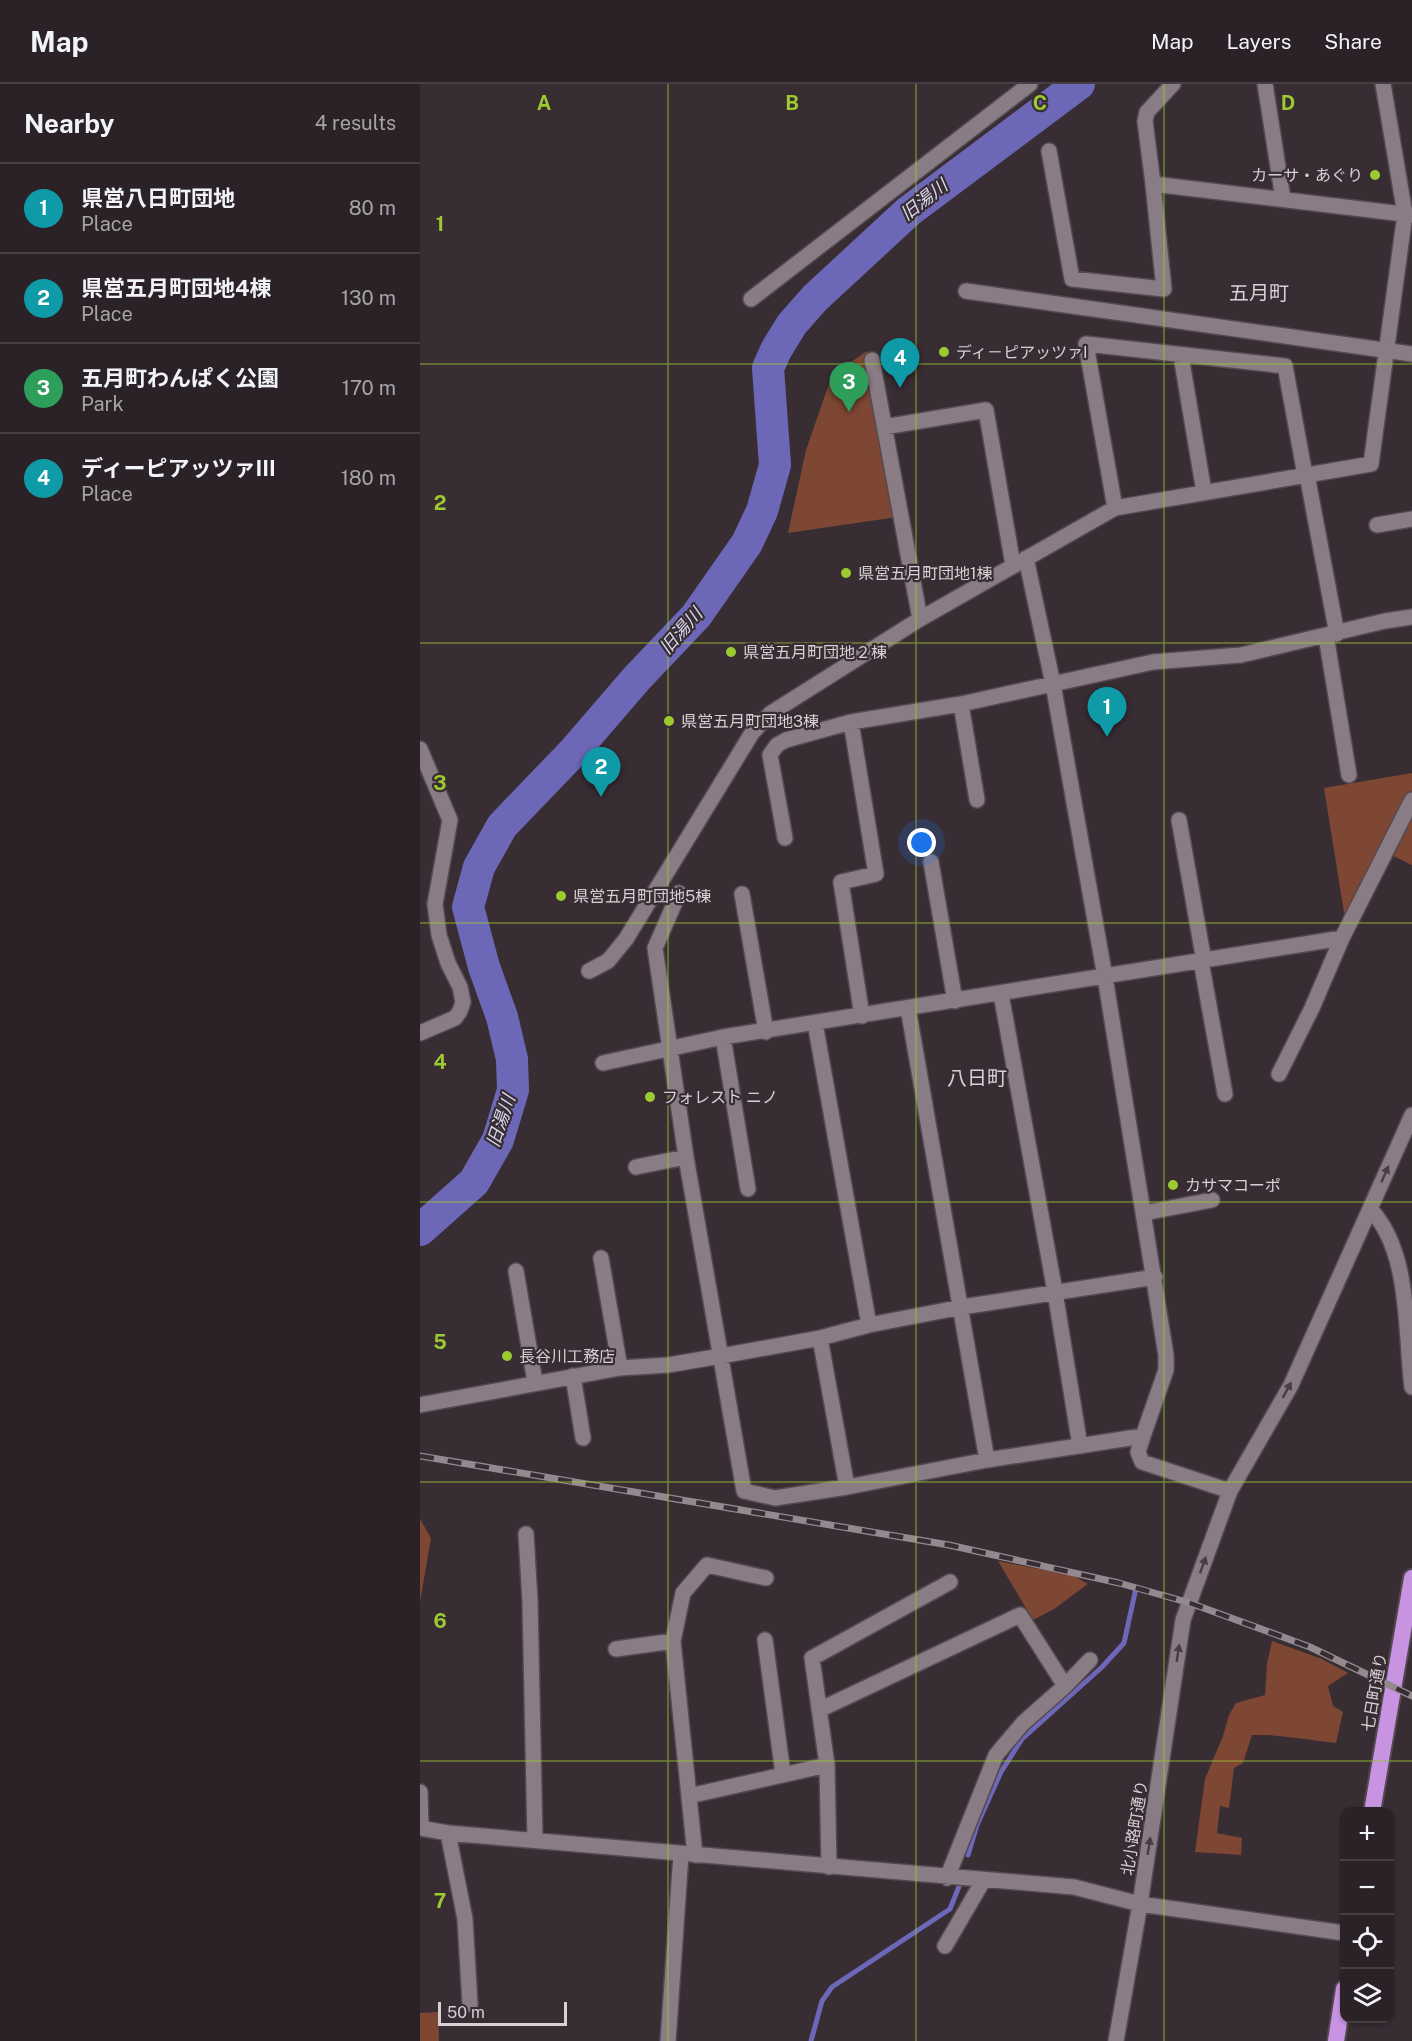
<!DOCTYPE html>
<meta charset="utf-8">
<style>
:root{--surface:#2b2227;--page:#372f33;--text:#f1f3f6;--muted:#a6a4a7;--line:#473f44;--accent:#8bbbb9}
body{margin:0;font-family:"Public Sans","Noto Sans JP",sans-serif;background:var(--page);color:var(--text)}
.controls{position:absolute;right:18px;bottom:18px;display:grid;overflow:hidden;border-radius:12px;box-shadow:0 2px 4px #0004}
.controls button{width:54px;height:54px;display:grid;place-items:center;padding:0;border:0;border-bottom:2px solid var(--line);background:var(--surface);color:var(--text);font:30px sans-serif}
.scale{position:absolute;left:18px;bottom:15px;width:129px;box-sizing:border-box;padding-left:6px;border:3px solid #d8d0d5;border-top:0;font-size:16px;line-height:21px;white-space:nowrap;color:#d8d0d5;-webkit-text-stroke:4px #392d34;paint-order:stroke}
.you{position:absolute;left:502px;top:759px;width:21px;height:21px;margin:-15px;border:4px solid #fff;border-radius:50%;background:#1a73e8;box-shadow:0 0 0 9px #1a73e833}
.badge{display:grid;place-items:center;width:39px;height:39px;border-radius:50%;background:var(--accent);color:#fff;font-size:20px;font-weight:700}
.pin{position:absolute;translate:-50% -50px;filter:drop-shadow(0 2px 3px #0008)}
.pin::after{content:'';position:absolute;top:32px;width:21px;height:18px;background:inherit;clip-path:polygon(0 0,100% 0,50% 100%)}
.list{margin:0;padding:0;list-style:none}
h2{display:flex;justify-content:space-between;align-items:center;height:78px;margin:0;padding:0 24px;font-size:26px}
h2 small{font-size:20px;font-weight:400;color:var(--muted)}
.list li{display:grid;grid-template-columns:39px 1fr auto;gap:18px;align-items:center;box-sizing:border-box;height:90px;padding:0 24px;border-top:2px solid var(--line)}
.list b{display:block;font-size:22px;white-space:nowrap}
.list p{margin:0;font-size:20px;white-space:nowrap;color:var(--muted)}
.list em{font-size:20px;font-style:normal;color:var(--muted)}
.icon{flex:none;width:33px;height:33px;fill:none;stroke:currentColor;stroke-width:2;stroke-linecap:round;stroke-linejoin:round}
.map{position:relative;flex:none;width:992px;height:1957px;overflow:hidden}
header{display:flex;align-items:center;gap:36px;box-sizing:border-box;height:84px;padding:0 30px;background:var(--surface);border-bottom:2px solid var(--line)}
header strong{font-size:28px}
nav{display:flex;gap:33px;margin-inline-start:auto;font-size:21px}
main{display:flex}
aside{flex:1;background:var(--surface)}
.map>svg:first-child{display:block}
.green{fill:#7e4734}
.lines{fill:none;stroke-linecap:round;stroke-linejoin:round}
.stream{stroke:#6c68b7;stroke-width:5}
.river{stroke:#6c68b7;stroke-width:32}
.minor-casing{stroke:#544950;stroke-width:18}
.tertiary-casing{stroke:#544950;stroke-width:18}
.trunk-casing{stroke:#544950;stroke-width:20}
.minor{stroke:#8a7c84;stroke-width:15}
.tertiary{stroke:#8a7c84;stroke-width:15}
.trunk{stroke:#c894e2;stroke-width:16}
.rail-casing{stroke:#93898f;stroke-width:7}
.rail{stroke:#392d34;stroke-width:4.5;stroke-dasharray:14;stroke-linecap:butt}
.oneway{fill:#493d44}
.grid{fill:none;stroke:#9cca31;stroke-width:1.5;stroke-opacity:0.55}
.poi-dot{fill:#9cca31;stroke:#392d34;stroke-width:2}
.labels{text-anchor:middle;stroke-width:4.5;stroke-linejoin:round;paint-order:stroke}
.poi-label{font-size:16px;fill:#d8d0d5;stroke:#392d34;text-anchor:start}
.street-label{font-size:16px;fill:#d8d0d5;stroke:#392d34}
.water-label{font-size:18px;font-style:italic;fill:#d7d8ee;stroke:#392d34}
.quarter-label{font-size:20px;fill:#d8d0d5;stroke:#392d34}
.grid-label{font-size:20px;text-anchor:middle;font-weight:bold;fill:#9cca31;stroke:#392d34;stroke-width:4.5;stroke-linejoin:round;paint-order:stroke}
</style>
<header>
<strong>Map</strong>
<nav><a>Map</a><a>Layers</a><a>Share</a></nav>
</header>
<main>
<aside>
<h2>Nearby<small>4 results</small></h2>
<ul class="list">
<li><span class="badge" style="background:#0f9aa8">1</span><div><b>県営八日町団地</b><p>Place</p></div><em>80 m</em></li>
<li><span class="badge" style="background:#0f9aa8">2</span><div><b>県営五月町団地4棟</b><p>Place</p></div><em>130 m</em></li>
<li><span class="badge" style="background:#2e9e5b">3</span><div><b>五月町わんぱく公園</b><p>Park</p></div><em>170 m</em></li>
<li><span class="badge" style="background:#0f9aa8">4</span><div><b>ディーピアッツァIII</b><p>Place</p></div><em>180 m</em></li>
</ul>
</aside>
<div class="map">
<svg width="992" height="1957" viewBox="0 0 992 1957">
<rect width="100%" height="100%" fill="#392d34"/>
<path class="green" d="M447 267 477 433 368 449 386 366 412 291Z
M992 689V781L969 770 926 841 904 704Z
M0 1435 11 1454 0 1518Z
M578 1477 654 1492 668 1500 634 1525 613 1536Z
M852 1557 902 1575 928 1589 908 1602 913 1622 923 1628 916 1659C888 1656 860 1650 832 1651L823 1679 814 1684 809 1724 800 1722 797 1749 822 1754 821 1771 775 1768 785 1695 803 1652 809 1631 816 1619 845 1611 847 1580Z
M18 1928 19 1957H0V1929Z"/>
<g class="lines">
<path class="stream" d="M548 1771 557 1741 581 1688 602 1655 682 1583 704 1559 716 1504
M391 1957 402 1917 412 1903 530 1825 540 1800"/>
<path class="river" d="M0 1146 54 1098 78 1056 93 1006 92 975 82 933 64 883 48 823 59 783 82 742 155 666 217 594 276 532 327 459 342 427 355 381 348 284 356 266 372 240 395 214 489 127 659 0"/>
<g class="minor-casing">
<path id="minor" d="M753 0 727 28 725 37 733 100 992 131
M845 0 863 115
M629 67 652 195 744 205 733 100
M331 215 610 0
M761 272 784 408
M452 276 500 535
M464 343 566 326 593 481
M887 391 917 550
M695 424 666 260 865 282 885 391
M957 441 992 435
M606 474 633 600 685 893 746 1271V1286L723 1352
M906 552 929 691
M541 620 557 716
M431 638 456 790 421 798 442 932
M0 665 30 736 15 820 19 851 28 879 40 903 43 918 40 927 35 934 0 949
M759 736 784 877
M365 754 350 671 357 661 366 656 431 638 541 620 733 578 821 571 965 537 992 533
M511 778 535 917
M259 809 235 864 266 1073 324 1407 355 1414 427 1403 567 1376 723 1352 718 1368 722 1378 810 1407
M322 810 346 948
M781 877 805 1010
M169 887 188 877 206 855 332 649 351 629 500 535 695 424 951 380 985 130 963 0
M581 910 635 1208 660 1362
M488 924 567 1376
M395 939 449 1241
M303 953 328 1105
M183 979 303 953 922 854
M859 990 892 924 922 854 992 716
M216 1083 266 1073
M950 1125C991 1167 985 1249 992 1303
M724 1129 792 1116
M181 1174 200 1284
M96 1187 115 1298
M400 1254 427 1403
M153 1292 163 1354
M0 1321 200 1284 248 1281 301 1272 400 1254 449 1241 542 1223 735 1193
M106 1450 110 1517 115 1756
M345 1556 363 1690
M196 1565 253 1557
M399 1626 600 1531 645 1602
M407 1681 409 1783
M0 1708 1 1744
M269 1712 407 1681 392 1574 530 1498
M0 1744 28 1749 654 1803 720 1820 924 1849
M28 1749 45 1835 50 1920
M275 1771 253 1557 263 1509 287 1481 346 1494
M527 1794 576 1671 603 1639 645 1602 670 1576
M525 1862 563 1797
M248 1957 261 1770
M696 1957 720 1820 763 1536 810 1407 871 1301 992 1031"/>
</g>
<g class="tertiary-casing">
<path id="tertiary" d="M546 207 992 270"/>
</g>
<g class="trunk-casing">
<path id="trunk" d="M952 1728 992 1494
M916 1957 924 1905"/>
</g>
<use href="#minor" class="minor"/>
<use href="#tertiary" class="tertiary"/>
<use href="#trunk" class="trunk"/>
<g class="rail-casing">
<path id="rail" d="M0 1372 529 1461 699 1499 770 1519 890 1563 992 1612"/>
</g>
<use href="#rail" class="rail"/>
</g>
<defs><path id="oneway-solid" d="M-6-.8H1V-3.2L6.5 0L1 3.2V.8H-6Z" transform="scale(1.5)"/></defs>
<g class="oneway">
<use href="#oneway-solid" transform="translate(965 1090) rotate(-66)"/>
<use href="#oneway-solid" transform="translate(867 1306) rotate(-61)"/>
<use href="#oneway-solid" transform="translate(783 1481) rotate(-70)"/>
<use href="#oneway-solid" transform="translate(758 1569) rotate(-81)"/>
<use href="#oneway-solid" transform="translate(729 1762) rotate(-81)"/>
</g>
<path class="grid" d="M248 0V1957M496 0V1957M744 0V1957M0 280H992M0 559H992M0 839H992M0 1118H992M0 1398H992M0 1677H992"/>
<g class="poi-dot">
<circle cx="955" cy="91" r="6"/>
<circle cx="524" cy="268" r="6"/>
<circle cx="426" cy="489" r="6"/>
<circle cx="311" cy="568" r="6"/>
<circle cx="249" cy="637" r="6"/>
<circle cx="141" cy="812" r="6"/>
<circle cx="230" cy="1013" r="6"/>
<circle cx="753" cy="1101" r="6"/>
<circle cx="87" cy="1272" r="6"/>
</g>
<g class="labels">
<g class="poi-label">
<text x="943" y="97" text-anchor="end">カーサ・あぐり</text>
<text x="536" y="274">ディ－ピアッツァI</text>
<text x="438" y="495">県営五月町団地1棟</text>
<text x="323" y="574">県営五月町団地２棟</text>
<text x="261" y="643">県営五月町団地3棟</text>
<text x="153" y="818">県営五月町団地5棟</text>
<text x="242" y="1019">フォレスト ニノ</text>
<text x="765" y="1107">カサマコーポ</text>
<text x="99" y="1278">長谷川工務店</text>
</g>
<g class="street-label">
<text transform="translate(954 1608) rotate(-80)" y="6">七日町通り</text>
<text transform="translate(714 1744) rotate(-81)" y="6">北小路町通り</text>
</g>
<g class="water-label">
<text transform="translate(504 116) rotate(-38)" y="6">旧湯川</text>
<text transform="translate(261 547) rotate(-49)" y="6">旧湯川</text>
<text transform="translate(81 1037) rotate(-71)" y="6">旧湯川</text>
</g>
<g class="quarter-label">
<text x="839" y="216">五月町</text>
<text x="557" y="1001">八日町</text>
</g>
</g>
<g class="grid-label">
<text x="124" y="26">A</text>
<text x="372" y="26">B</text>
<text x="620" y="26">C</text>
<text x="868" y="26">D</text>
<text x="20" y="147">1</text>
<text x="20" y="426">2</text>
<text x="20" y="706">3</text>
<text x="20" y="985">4</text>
<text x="20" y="1265">5</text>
<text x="20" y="1544">6</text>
<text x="20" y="1824">7</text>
</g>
</svg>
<div class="controls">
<button>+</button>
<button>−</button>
<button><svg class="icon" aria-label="locate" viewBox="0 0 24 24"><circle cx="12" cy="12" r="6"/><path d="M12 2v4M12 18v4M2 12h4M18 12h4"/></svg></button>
<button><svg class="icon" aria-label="layers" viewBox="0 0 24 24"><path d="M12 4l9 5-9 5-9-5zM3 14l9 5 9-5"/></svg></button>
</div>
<div class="scale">50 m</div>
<div class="you"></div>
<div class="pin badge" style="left:687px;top:653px;background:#0f9aa8">1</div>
<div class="pin badge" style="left:181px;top:713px;background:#0f9aa8">2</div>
<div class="pin badge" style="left:429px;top:328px;background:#2e9e5b">3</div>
<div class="pin badge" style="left:480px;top:304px;background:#0f9aa8">4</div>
</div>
</main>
